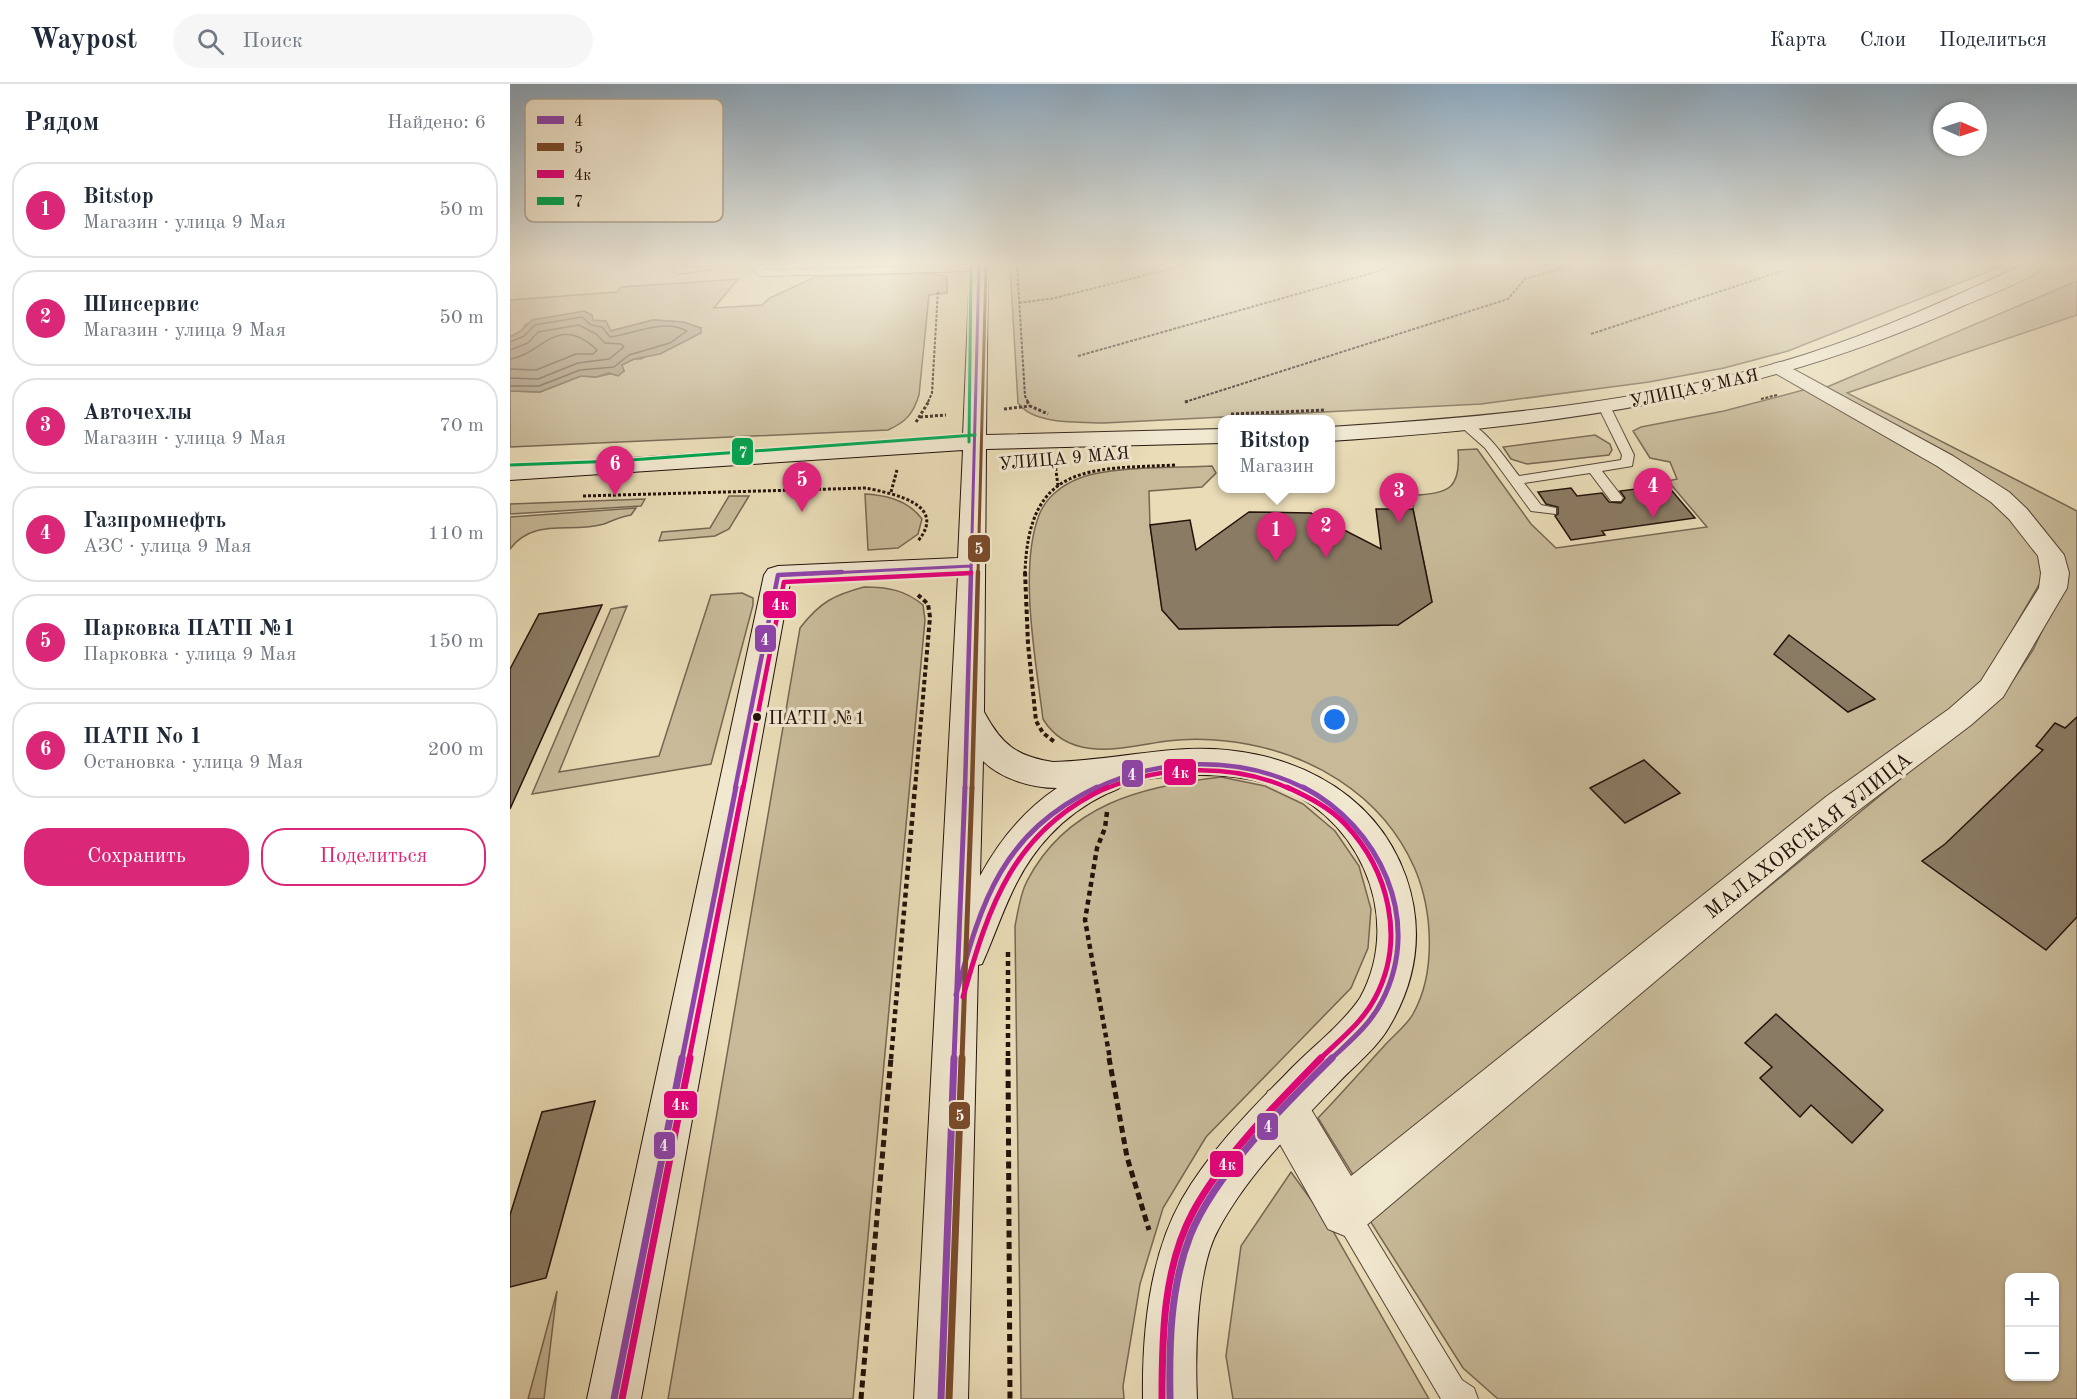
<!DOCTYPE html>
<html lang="ru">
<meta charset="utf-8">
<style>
:root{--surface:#fff;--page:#f6f6f7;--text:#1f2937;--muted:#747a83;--line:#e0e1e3;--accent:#db2777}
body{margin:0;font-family:"Old Standard TT",serif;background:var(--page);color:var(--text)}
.controls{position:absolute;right:18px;bottom:18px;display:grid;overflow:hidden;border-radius:12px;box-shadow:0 2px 4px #0004}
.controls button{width:54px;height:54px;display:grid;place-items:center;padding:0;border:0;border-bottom:2px solid var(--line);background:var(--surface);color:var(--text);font:30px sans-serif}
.compass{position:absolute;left:1423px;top:18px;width:54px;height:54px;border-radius:50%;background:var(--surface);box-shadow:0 2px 4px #0004;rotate:93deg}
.you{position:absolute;left:825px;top:636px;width:21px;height:21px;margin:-15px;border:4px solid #fff;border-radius:50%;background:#1a73e8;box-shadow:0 0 0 9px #1a73e833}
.badge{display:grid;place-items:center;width:39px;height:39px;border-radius:50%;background:var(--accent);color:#fff;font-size:20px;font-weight:700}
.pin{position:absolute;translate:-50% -50px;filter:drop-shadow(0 2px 3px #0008)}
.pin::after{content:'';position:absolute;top:32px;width:21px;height:18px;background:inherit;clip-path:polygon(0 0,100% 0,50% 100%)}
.popup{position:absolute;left:708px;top:331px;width:117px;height:78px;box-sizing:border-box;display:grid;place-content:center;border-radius:12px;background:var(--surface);filter:drop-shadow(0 2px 4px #0005);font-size:20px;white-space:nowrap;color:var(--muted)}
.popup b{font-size:22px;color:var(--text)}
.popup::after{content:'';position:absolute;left:50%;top:100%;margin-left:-12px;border:12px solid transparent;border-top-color:var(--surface)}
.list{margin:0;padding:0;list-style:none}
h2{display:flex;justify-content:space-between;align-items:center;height:78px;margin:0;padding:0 24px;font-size:26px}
h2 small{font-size:20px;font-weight:400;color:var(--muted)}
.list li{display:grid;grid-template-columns:39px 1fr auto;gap:18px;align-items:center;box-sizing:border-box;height:96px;margin:0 12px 12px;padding:0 12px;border:2px solid var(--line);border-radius:24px}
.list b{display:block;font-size:22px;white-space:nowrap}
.list p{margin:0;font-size:20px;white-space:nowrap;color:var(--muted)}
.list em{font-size:20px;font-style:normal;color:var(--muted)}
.actions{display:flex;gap:12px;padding:18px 24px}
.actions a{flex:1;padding:14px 0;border:2px solid var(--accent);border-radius:24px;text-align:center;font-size:21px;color:var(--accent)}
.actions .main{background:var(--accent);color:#fff}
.icon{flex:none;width:33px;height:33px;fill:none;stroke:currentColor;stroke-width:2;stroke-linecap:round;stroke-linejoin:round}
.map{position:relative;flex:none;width:1567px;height:1315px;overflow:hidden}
header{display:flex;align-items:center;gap:36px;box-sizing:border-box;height:84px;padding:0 30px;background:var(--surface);border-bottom:2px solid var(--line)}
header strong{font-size:28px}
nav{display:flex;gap:33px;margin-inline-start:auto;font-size:21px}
.search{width:420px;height:54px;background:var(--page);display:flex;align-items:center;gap:15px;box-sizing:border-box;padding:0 21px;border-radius:33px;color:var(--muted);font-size:22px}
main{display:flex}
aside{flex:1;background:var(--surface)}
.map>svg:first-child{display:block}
.green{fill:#c8ba99;stroke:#766652;stroke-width:1.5;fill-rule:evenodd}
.water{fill:#a6977c;stroke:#72624f;stroke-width:1.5}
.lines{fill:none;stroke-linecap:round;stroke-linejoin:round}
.shore{stroke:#655444;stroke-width:1.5}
.building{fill:#8a7b64;stroke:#24120b;stroke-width:1.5}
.lane-casing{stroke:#554436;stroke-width:2}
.street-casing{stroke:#554436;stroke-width:2}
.secondary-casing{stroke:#24120b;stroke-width:2}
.path-far4{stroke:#24120b;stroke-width:2;stroke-dasharray:3 1.5;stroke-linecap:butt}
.path-far3{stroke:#24120b;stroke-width:3;stroke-dasharray:3 2;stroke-linecap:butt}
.path-far2{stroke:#24120b;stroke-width:4;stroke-dasharray:4.5 3;stroke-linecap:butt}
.path-far1{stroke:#24120b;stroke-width:4.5;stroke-dasharray:5 4;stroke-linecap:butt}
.path{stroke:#24120b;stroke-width:5;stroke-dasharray:7 4.5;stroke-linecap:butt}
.lane{fill:#f1e8d0;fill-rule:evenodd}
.street{fill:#f1e8d0;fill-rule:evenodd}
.secondary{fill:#f1e8d0;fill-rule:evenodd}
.bus-1-far3-casing{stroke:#f1e8d0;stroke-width:6}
.bus-1-far2-casing{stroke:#f1e8d0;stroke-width:9}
.bus-1-far1-casing{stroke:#f1e8d0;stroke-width:10}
.bus-1-casing{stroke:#f1e8d0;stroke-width:11}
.bus-2-far3-casing{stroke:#f1e8d0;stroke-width:6}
.bus-2-far2-casing{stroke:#f1e8d0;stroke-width:9}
.bus-2-far1-casing{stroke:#f1e8d0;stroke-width:10}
.bus-2-casing{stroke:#f1e8d0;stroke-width:11}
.bus-3-far3-casing{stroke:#f1e8d0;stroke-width:6}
.bus-3-far2-casing{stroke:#f1e8d0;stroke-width:9}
.bus-3-far1-casing{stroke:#f1e8d0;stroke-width:10}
.bus-3-casing{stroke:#f1e8d0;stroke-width:11}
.bus-4-casing{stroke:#f1e8d0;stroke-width:6}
.bus-1-far3{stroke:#8e44ad;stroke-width:3}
.bus-1-far2{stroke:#8e44ad;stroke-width:4.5}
.bus-1-far1{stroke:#8e44ad;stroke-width:5}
.bus-1{stroke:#8e44ad;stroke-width:7}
.bus-2-far3{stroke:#7a4b2a;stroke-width:3}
.bus-2-far2{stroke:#7a4b2a;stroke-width:4.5}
.bus-2-far1{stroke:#7a4b2a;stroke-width:5}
.bus-2{stroke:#7a4b2a;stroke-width:7}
.bus-3-far3{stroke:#e5007d;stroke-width:3}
.bus-3-far2{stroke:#e5007d;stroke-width:4.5}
.bus-3-far1{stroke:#e5007d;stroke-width:5}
.bus-3{stroke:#e5007d;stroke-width:7}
.bus-4{stroke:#00a651;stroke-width:3}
.bus-dot{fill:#24120b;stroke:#f1e8d0;stroke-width:2}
.labels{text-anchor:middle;stroke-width:6;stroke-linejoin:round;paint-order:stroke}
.far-street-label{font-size:18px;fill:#24120b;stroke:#f1e8d0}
.bus-label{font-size:20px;fill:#24120b;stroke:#f1e8d0;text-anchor:start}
.street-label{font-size:21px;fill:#24120b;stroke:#f1e8d0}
.key{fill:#f1e8d0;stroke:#b4a895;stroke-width:1.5}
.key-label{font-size:16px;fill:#24120b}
.line-badge{stroke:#f1e8d0;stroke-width:2}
.badge-label{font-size:16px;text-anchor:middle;font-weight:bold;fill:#fff}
</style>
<header>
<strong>Waypost</strong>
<div class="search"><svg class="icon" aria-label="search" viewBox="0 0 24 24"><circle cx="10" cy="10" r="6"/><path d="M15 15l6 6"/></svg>Поиск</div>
<nav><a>Карта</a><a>Слои</a><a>Поделиться</a></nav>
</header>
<main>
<aside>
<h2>Рядом<small>Найдено: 6</small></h2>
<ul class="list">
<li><span class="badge">1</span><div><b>Bitstop</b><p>Магазин · улица 9 Мая</p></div><em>50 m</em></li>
<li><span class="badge">2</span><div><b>Шинсервис</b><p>Магазин · улица 9 Мая</p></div><em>50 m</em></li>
<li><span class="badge">3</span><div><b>Авточехлы</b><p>Магазин · улица 9 Мая</p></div><em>70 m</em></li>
<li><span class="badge">4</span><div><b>Газпромнефть</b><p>АЗС · улица 9 Мая</p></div><em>110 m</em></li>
<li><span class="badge">5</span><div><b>Парковка ПАТП №1</b><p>Парковка · улица 9 Мая</p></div><em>150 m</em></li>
<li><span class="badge">6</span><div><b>ПАТП No 1</b><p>Остановка · улица 9 Мая</p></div><em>200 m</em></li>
</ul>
<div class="actions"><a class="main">Сохранить</a><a>Поделиться</a></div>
</aside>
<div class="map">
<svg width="1567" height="1315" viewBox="0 0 1567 1315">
<rect width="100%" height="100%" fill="#e9dcb6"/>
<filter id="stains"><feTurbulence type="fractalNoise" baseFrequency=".00333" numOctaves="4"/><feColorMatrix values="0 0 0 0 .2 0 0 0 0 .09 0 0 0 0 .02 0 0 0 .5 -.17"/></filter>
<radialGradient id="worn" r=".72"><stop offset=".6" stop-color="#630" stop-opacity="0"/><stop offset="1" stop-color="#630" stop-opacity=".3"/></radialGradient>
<path class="green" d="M500 181H1495L1278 267 1214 284 1139 298 971 320 594 339C569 338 524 341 508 319Z
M417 189 437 193V209L419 211 409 311C403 330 396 338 378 346L0 363V307L30 308 71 292 86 293 114 287 111 281 124 275H131L191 244 173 238 143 236 100 247 96 237 16 240 11 247 0 253V216L107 208 111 203 228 195 204 224 252 221 260 214 305 193Z
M1567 197V231L1337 309 1567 427V1315H988L953 1284 857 1132 1494 610 1523 566 1551 507 1539 457 1318 307 1317 303ZM1500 1194H1544V1292H1500Z
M1297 305 1462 400 1525 458 1534 486 1530 499 1473 597 1444 628 1065 913 848 1099 808 1034C831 1010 853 985 875 961 884 951 897 941 903 930 926 889 923 828 905 785 872 709 797 666 716 657 698 655 675 655 657 657 615 663 560 680 533 635 526 579 509 487 528 434 534 415 551 401 570 394 599 382 668 384 702 382L706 389 692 403 639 407 640 441 652 526 669 545 888 541 922 518 903 425 905 411C940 410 951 403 948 366L967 365 1021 440 1046 464 1197 443 1158 397 1167 395 1160 378 1140 374 1123 347 1131 343 1214 327Z
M1085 351 1100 360 1102 366 1099 371 1017 380 1001 375 993 363Z
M355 410C375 411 399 417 412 435L408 450 388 464 358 466Z
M219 412H239L219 445 205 452 149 457 152 448 200 444Z
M135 415 131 422 0 430V420Z
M126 424 121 431C110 433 104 436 94 440 61 450 24 433 0 465V433Z
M354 503C378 503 395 506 413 521L415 536 343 1315H158L290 544C310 518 324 511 354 503Z
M232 509 243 514V521L201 680 22 710 101 525 117 522 49 688 149 672 201 511Z
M711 693 755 702 793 720 825 747 849 782 861 825 858 864 841 904 696 1053 653 1124 630 1200 613 1302 614 1315H511L505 842C508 828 510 810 517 797 557 720 633 702 711 693Z
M781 1088 820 1142 919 1315H723L716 1272 731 1162Z
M47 1207 34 1315H18Z"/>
<path class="water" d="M74 227 82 231 83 236 96 237 101 247 143 236 173 238 191 244V249L150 270 124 275 112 281 114 287 108 292 99 289 86 293 71 292 30 308 0 307V253L11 247 22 236Z"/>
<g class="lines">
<path class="shore" d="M0 258 14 252 25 241 72 233 81 241 92 243 100 253C125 250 153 234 177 247L160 259 119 271 104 283 70 286 29 302H0
M0 266 18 259 28 248 69 241 86 250 95 259 111 260 114 263 99 275 68 279 28 295 0 294
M0 275C31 271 48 228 87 266L83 270H66L26 286 0 285"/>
</g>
<path class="building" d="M1157 401 1185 434 1092 447 1095 451 1061 456 1045 432 1048 430V423L1036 420 1028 408 1061 404 1067 412 1092 409 1099 418 1111 419 1115 414 1110 407Z
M866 425H903L922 518 888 541 669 545 652 526 640 441 680 436 686 466 739 428 801 429 871 465Z
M92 521 0 725V585L29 530Z
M1279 551 1365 615 1338 628 1264 570Z
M1567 633V833L1536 866 1412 777 1435 760 1533 666 1526 662 1545 639 1555 644Z
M1134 676 1170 709 1115 739 1080 704Z
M1266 930 1373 1026 1342 1059 1301 1021 1290 1033 1250 994 1262 983 1235 959Z
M85 1017 36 1194 0 1203V1131L32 1028Z"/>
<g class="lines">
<g class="lane-casing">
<path id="lane" d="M165 181H175L174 184 233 181 167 190 162 187Z
M246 181H256L255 186 455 181 474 184 469 187 250 192 245 189Z
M1094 318 1100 322 1124 371 1122 382 1092 387 1113 414 1111 417H1101L1080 389 1014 399 1031 421 1046 424V430L1021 427 975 364 949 341 951 338C969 334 998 378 1009 392L1111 376 1112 371 1088 322Z
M835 1115 844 1119 952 1296 964 1304 968 1315H931L826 1137 822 1128 826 1119Z"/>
</g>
<g class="street-casing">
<path id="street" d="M1270 278 1443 372 1499 408 1517 425 1554 471 1559 489 1557 504 1493 613 1461 641 1341 732 852 1145 835 1152 818 1145 758 1039 751 1023 758 1007 774 1000 790 1007 841 1092 1317 712 1439 625 1471 597 1529 504 1531 489 1528 472 1499 435 1481 418 1427 382 1263 288 1260 284 1263 280Z"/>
</g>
<g class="secondary-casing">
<path id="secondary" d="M460 181H478L476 351 712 345V359L476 365 474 628C492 661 506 672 543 678 589 677 633 667 678 665 770 661 864 702 896 793 914 845 907 896 879 943 867 964 845 981 829 998 786 1043 737 1091 708 1146 686 1186 685 1270 687 1315H633C632 1250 639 1173 672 1115 698 1070 737 1029 774 992 798 966 830 943 850 914 896 831 846 723 755 699 709 686 661 691 615 698 611 705 603 707 596 710 575 720 556 734 540 751 503 790 493 833 472 880L468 881 458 1315H404L448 491 280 499 131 1315H77L254 491 258 485 268 482 448 474 453 366 0 396V382L453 352ZM473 677C491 695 522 704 547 704 514 726 489 757 470 792Z
M1513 181H1536C1527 193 1472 214 1455 221 1246 316 1047 342 820 357V343C979 333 1141 319 1294 271 1369 247 1441 214 1513 181Z"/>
</g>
<path class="path-far4" d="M507 181 515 312 518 318
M509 219 545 214 676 181
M1081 250 1290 181
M568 272 890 181
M1251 315 1267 311
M418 318 422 309 428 206
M675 318 998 215 1015 195 1064 181"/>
<path class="path-far3" d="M517 317 520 322 538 330
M675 318 679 317
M494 325 520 322
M721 330 816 326
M410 333 436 331
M406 338 419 317
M545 379 548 402
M381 408 387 386
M73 412 356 404C384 410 438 420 408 457
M515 490C518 379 578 385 667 381"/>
<path class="path-far2" d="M515 488 518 560 526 637 533 649 546 659
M405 705 420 533 418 520 408 511"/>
<path class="path-far1" d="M597 728 595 744 587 764 575 836 600 975
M498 868V975
M381 975 405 703"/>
<path class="path" d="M498 974 500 1315
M599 974 617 1073 639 1146
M351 1315 381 974"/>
<use href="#lane" class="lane"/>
<use href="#street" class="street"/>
<use href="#secondary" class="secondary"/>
<g class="bus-1-far3-casing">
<path id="bus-1-far3" d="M300 490 461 482
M461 490 469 181"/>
</g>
<g class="bus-1-far2-casing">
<path id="bus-1-far2" d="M225 705 268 491 332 488
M455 705 461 488
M584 705C651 673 730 671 796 705"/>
</g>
<g class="bus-1-far1-casing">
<path id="bus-1-far1" d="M793 703C869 742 914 836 872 917 860 941 840 957 821 975
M446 911C472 815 492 749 587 703
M172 975 226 703
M444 975 455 703"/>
</g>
<g class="bus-1-casing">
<path id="bus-1" d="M104 1315 172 974
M431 1315 444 974
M660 1315C659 1261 660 1204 680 1152 704 1091 775 1020 822 974"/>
</g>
<g class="bus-2-far3-casing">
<path id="bus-2-far3" d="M468 490 476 181"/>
</g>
<g class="bus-2-far2-casing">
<path id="bus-2-far2" d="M462 705 468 488"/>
</g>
<g class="bus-2-far1-casing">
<path id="bus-2-far1" d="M452 975 462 703"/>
</g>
<g class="bus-2-casing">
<path id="bus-2" d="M439 1315 452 974"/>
</g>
<g class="bus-3-far3-casing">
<path id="bus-3-far3" d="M451 490 461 489"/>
</g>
<g class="bus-3-far2-casing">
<path id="bus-3-far2" d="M233 705 274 498 461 489
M595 705C651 681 725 679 780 705"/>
</g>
<g class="bus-3-far1-casing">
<path id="bus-3-far1" d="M777 703C798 713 819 723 835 740 879 786 896 856 865 914 852 939 829 956 810 975
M453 913C479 821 504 745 598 703
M179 975 233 703"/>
</g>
<g class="bus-3-casing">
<path id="bus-3" d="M112 1315 180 974
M652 1315C652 1253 653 1184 683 1128 712 1074 768 1018 811 974"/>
</g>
<g class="bus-4-casing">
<path id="bus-4" d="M459 358 461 181
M0 381 107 377 465 351"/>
</g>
<use href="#bus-1-far3" class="bus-1-far3"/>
<use href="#bus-1-far2" class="bus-1-far2"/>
<use href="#bus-1-far1" class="bus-1-far1"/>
<use href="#bus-1" class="bus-1"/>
<use href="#bus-2-far3" class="bus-2-far3"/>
<use href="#bus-2-far2" class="bus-2-far2"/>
<use href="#bus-2-far1" class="bus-2-far1"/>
<use href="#bus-2" class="bus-2"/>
<use href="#bus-3-far3" class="bus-3-far3"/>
<use href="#bus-3-far2" class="bus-3-far2"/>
<use href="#bus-3-far1" class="bus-3-far1"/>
<use href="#bus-3" class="bus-3"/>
<use href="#bus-4" class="bus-4"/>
</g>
<linearGradient id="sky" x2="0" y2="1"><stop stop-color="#8da8bd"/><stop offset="0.49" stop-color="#f5efde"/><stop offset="1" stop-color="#f5efde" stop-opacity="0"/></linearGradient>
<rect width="1567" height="366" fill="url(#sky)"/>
<circle class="bus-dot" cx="247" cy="633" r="5"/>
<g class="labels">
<g class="far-street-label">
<text transform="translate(1184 304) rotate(-12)" y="6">УЛИЦА 9 МАЯ</text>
<text transform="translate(554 374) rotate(-5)" y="6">УЛИЦА 9 МАЯ</text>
</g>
<g class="bus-label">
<text x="258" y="640">ПАТП №1</text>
</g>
<g class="street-label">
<text transform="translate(1298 751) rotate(-38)" y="7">МАЛАХОВСКАЯ УЛИЦА</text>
</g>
</g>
<rect x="15" y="15" width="198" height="123" rx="9" class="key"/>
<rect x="27" y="32" width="27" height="8" fill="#8e44ad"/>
<rect x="27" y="59" width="27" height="8" fill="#7a4b2a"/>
<rect x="27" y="86" width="27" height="8" fill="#e5007d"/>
<rect x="27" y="113" width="27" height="8" fill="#00a651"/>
<g class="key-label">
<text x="64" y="42">4</text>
<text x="64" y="69">5</text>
<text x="64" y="96">4к</text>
<text x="64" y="123">7</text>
</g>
<g class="line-badge">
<rect x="221" y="353" width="23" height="29" rx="6" fill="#00a651"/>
<rect x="457" y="450" width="24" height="29" rx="6" fill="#7a4b2a"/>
<rect x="252" y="506" width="35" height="29" rx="6" fill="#e5007d"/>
<rect x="244" y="540" width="23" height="29" rx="6" fill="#8e44ad"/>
<rect x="653" y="674" width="34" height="28" rx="6" fill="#e5007d"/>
<rect x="611" y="675" width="23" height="29" rx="6" fill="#8e44ad"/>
<rect x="153" y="1006" width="35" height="29" rx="6" fill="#e5007d"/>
<rect x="438" y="1017" width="23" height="29" rx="6" fill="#7a4b2a"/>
<rect x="746" y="1028" width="23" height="29" rx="6" fill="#8e44ad"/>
<rect x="143" y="1047" width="23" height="29" rx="6" fill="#8e44ad"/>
<rect x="699" y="1066" width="35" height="28" rx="6" fill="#e5007d"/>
</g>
<g class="badge-label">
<text x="233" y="374">7</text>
<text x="469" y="470">5</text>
<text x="270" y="526">4к</text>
<text x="255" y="561">4</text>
<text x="670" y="694">4к</text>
<text x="622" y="696">4</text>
<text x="170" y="1026">4к</text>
<text x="450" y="1037">5</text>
<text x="758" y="1048">4</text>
<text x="154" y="1067">4</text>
<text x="717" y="1086">4к</text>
</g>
<rect width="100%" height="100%" filter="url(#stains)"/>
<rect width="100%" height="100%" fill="url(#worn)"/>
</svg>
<div class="controls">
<button>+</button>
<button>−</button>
</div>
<svg class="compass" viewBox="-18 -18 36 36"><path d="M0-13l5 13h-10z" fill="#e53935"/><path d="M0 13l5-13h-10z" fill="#747a83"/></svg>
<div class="you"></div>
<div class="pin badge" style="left:766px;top:478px">1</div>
<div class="popup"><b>Bitstop</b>Магазин</div>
<div class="pin badge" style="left:816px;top:474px">2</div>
<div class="pin badge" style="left:889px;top:439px">3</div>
<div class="pin badge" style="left:1143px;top:434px">4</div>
<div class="pin badge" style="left:292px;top:428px">5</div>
<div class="pin badge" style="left:105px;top:412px">6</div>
</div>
</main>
